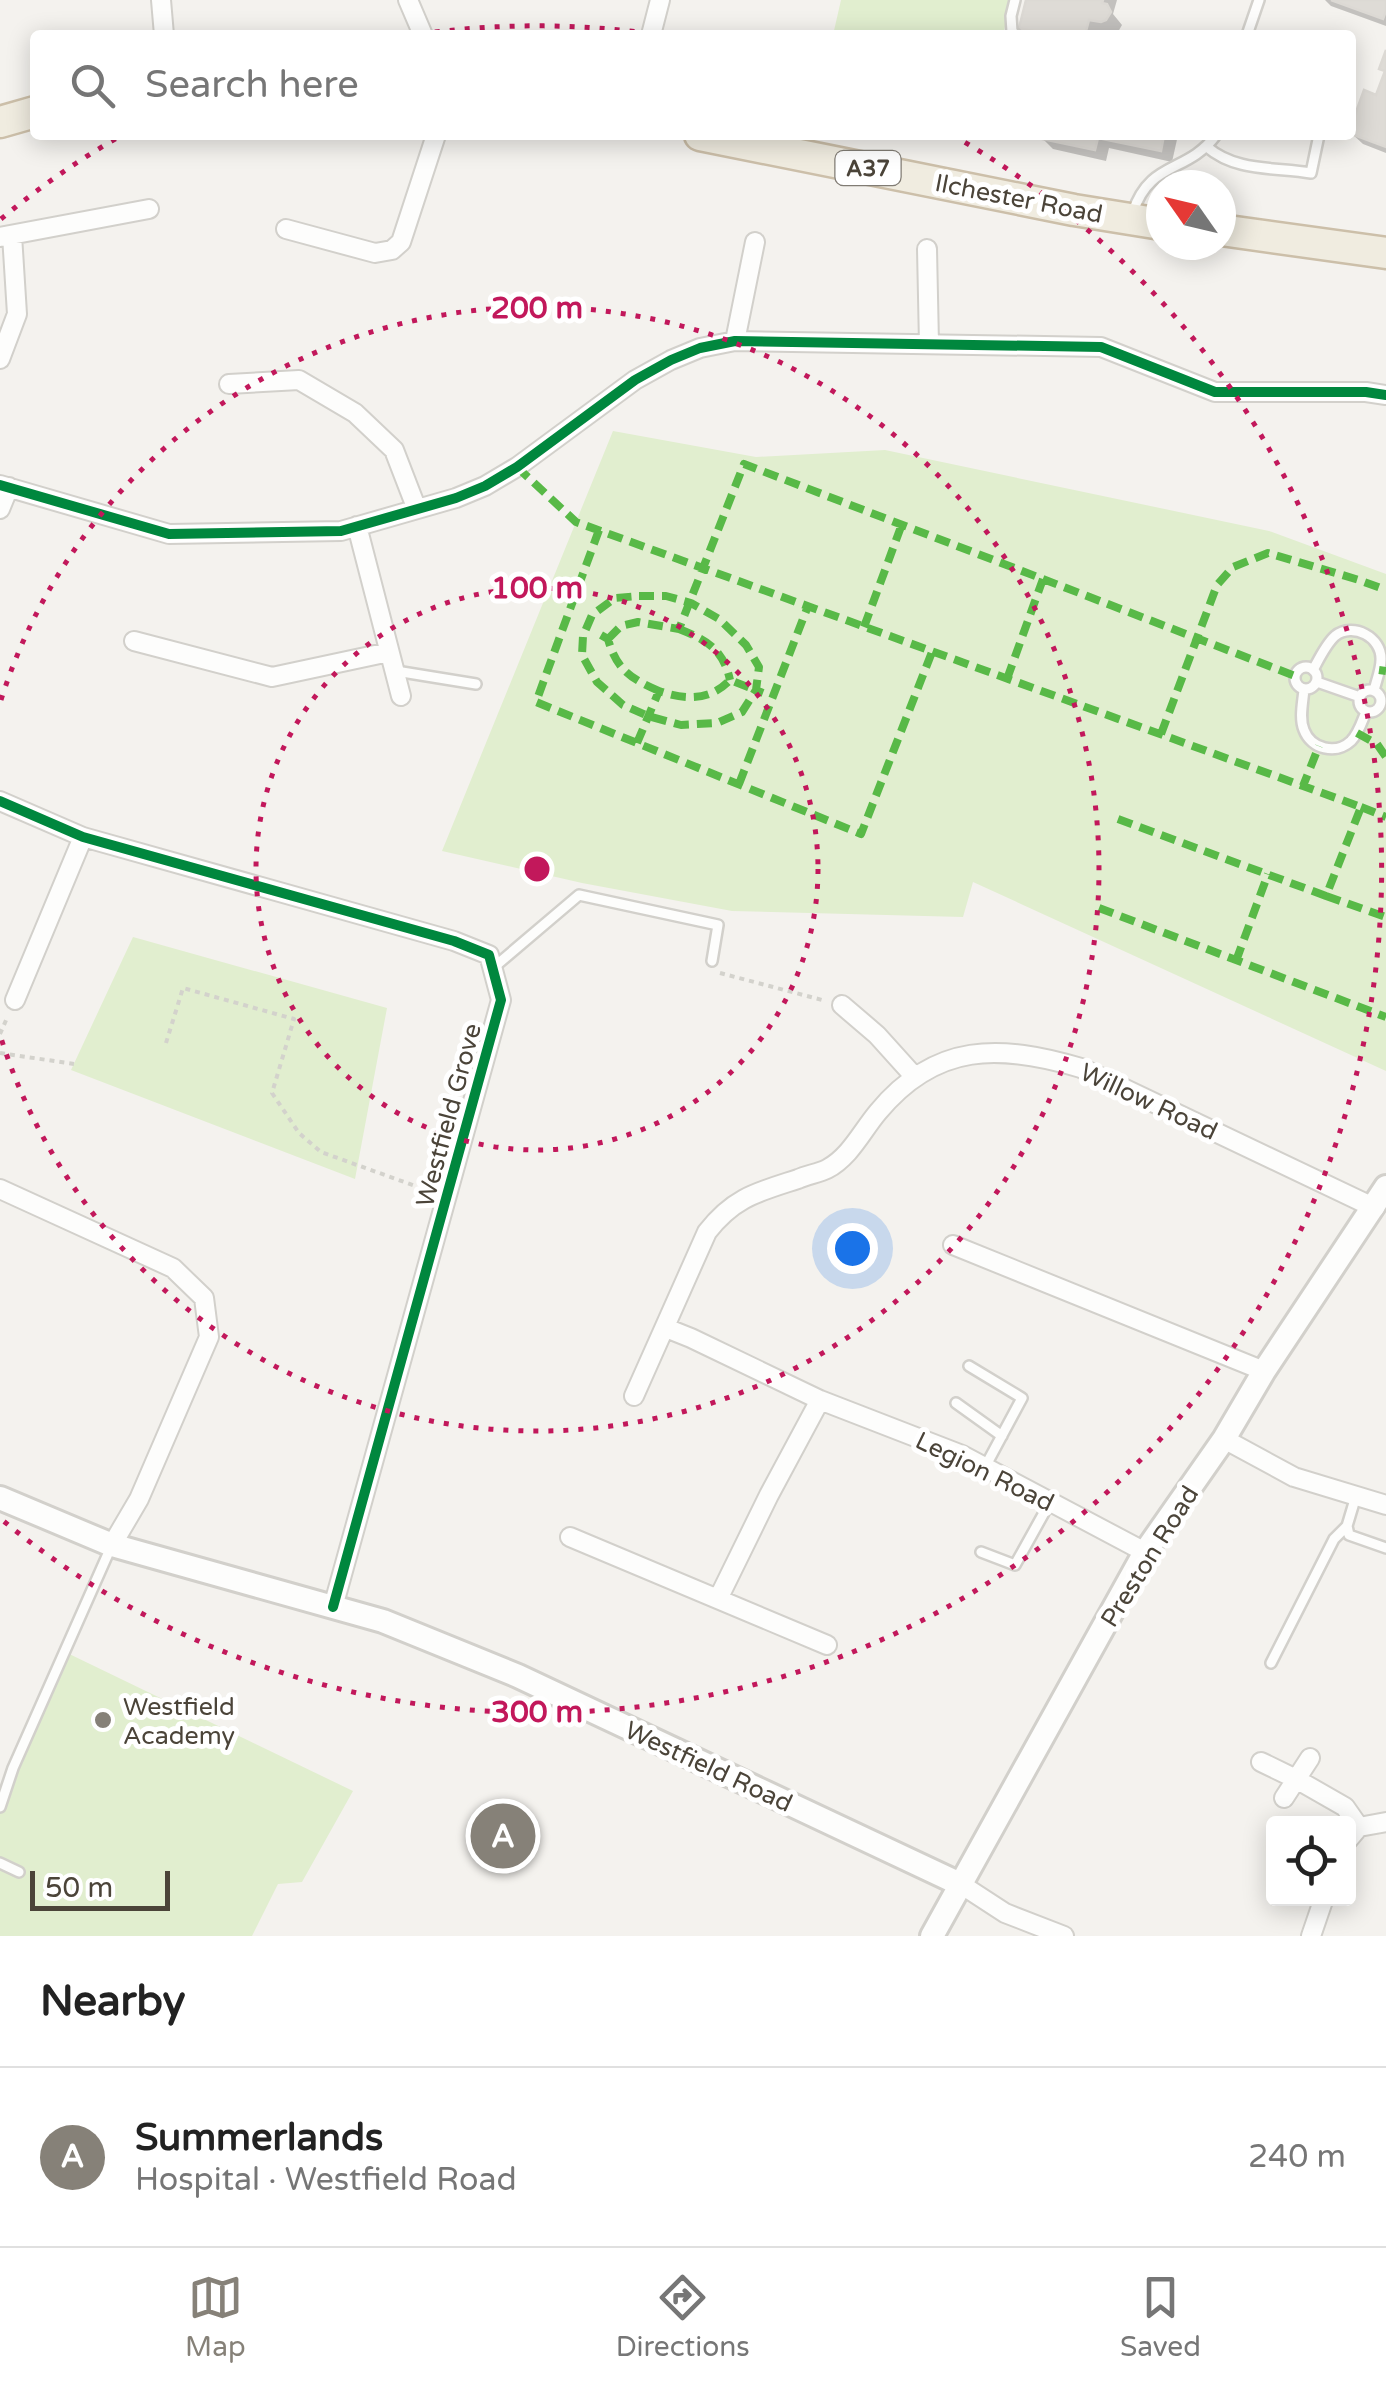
<!DOCTYPE html>
<meta charset="utf-8">
<style>
:root{--surface:#fff;--page:#f2f2f2;--text:#222;--muted:#767676;--line:#e0e0e0;--accent:#868178}
body{margin:0;font-family:"Varela Round",sans-serif;background:var(--page);color:var(--text)}
.controls{position:absolute;right:30px;bottom:30px;display:grid;overflow:hidden;border-radius:10px;box-shadow:0 5px 25px #0003}
.controls button{width:90px;height:90px;display:grid;place-items:center;padding:0;border:0;border-bottom:2px solid var(--line);background:var(--surface);color:var(--text);font:50px sans-serif}
.compass{position:absolute;left:1146px;top:170px;width:90px;height:90px;border-radius:50%;background:var(--surface);box-shadow:0 5px 25px #0003;rotate:304deg}
.scale{position:absolute;left:30px;bottom:25px;width:140px;box-sizing:border-box;padding-left:10px;border:5px solid #4b4439;border-top:0;font-size:28px;line-height:35px;white-space:nowrap;color:#4b4439;-webkit-text-stroke:8px #fff;paint-order:stroke}
.you{position:absolute;left:852px;top:1248px;width:35px;height:35px;margin:-25px;border:8px solid #fff;border-radius:50%;background:#1a73e8;box-shadow:0 0 0 15px #1a73e833}
.badge{display:grid;place-items:center;width:65px;height:65px;border-radius:50%;background:var(--accent);color:#fff;font-size:32px;font-weight:700}
.pin{position:absolute;translate:-50% -50%;border:5px solid #fff;box-shadow:0 2px 10px #0006}
.list{margin:0;padding:0;list-style:none}
h2{display:flex;justify-content:space-between;align-items:center;height:130px;margin:0;padding:0 40px;font-size:42px}
h2 small{font-size:32px;font-weight:400;color:var(--muted)}
.list li{display:grid;grid-template-columns:65px 1fr auto;gap:30px;align-items:center;box-sizing:border-box;height:180px;padding:0 40px;border-top:2px solid var(--line)}
.list b{display:block;font-size:38px;white-space:nowrap}
.list p{margin:0;font-size:32px;white-space:nowrap;color:var(--muted)}
.list em{font-size:32px;font-style:normal;color:var(--muted)}
.icon{flex:none;width:55px;height:55px;fill:none;stroke:currentColor;stroke-width:2;stroke-linecap:round;stroke-linejoin:round}
.map{position:relative;flex:none;width:1386px;height:1936px;overflow:hidden}
.search{position:absolute;background:var(--surface);box-shadow:0 5px 25px #0003;left:30px;right:30px;top:30px;height:110px;display:flex;align-items:center;gap:25px;box-sizing:border-box;padding:0 35px;border-radius:10px;color:var(--muted);font-size:38px}
.sheet{height:310px;background:var(--surface)}
nav{display:flex;justify-content:space-around;align-items:center;box-sizing:border-box;height:140px;border-top:2px solid var(--line);background:var(--surface);font-size:28px;color:var(--muted)}
nav a{display:grid;justify-items:center;gap:5px}
nav .on{color:var(--accent)}
.map>svg:first-child{display:block}
.green{fill:#e1eecf}
.shadow{fill:#0003}
.building{fill:#dedbd6;stroke:#dcd9d4;stroke-width:2.5}
.lines{fill:none;stroke-linecap:round;stroke-linejoin:round}
.service-casing{stroke:#d2d0cb;stroke-width:14}
.minor-casing{stroke:#d2d0cb;stroke-width:22}
.tertiary-casing{stroke:#d2d0cb;stroke-width:28}
.trunk-casing{stroke:#ccbfa9;stroke-width:35}
.path{stroke:#d3d2cc;stroke-width:4;stroke-dasharray:5 5;stroke-linecap:butt}
.service{stroke:#fdfdfc;stroke-width:9}
.minor{stroke:#fdfdfc;stroke-width:18}
.tertiary{stroke:#fdfdfc;stroke-width:22}
.trunk{stroke:#f0ece0;stroke-width:30}
.quiet{stroke:#58b947;stroke-width:8;stroke-dasharray:15 8;stroke-linecap:butt}
.cycleway-casing{stroke:#fff;stroke-width:16}
.cycleway{stroke:#00873e;stroke-width:10}
.ring{fill:none;stroke:#c2185b;stroke-width:5;stroke-dasharray:5 10}
.poi-dot{fill:#868178;stroke:#fff;stroke-width:4}
.labels{text-anchor:middle;stroke-width:10;stroke-linejoin:round;paint-order:stroke}
.shield{fill:#fff;stroke:#817c74;stroke-width:2.5}
.shield-label{font-size:22px;font-weight:bold;fill:#4b4439}
.street-label{font-size:25px;fill:#4b4439;stroke:#fff}
.poi-label{font-size:25px;fill:#4b4439;stroke:#fff;text-anchor:start}
.centre{fill:#c2185b;stroke:#fff;stroke-width:5}
.ring-label{font-size:30px;text-anchor:middle;font-weight:bold;fill:#c2185b;stroke:#fff;stroke-width:10;stroke-linejoin:round;paint-order:stroke}
</style>
<div class="map">
<svg width="1386" height="1936" viewBox="0 0 1386 1936">
<rect width="100%" height="100%" fill="#f4f2ee"/>
<path class="green" d="M841 0H1011L1003 35H833Z
M613 431 756 457 885 450 1269 531 1386 574V1071L973 882 963 917 732 911 582 883 442 851Z
M133 937 387 1008 355 1179 71 1070Z
M61 1650 353 1791 302 1882 278 1884 252 1936H0V1802Z"/>
<path class="shadow" d="M1029 0H1117L1113 14 1122 25 1118 32 1100 30 1099 35H1030L1022 27Z
M1325 0H1386V26L1331 6Z
M1386 76V153L1363 144 1351 133 1378 98Z
M1041 135H1178L1172 162 1109 148 1106 161 1053 149 1041 137Z"/>
<path class="building" d="M1026 0H1103L1102 3 1107 4 1111 12 1106 20 1101 22 1089 20 1085 35H1050L1019 28Z
M1331 0H1386V11L1383 19Z
M1386 50V147L1351 134V126L1364 90 1376 95 1385 71 1379 69Z
M1039 135H1164L1161 151 1098 138 1095 150 1038 138Z"/>
<g class="lines">
<g class="service-casing">
<path id="service" d="M1015 0 1011 16 1012 32 1017 35
M1247 35 1259 0
M1207 147C1236 172 1275 167 1311 173L1319 135
M1133 212C1150 160 1187 174 1216 135
M1295 678a11 11 0 1 1 22 0a11 11 0 1 1-22 0Z
M1313 670C1319 659 1326 644 1335 636 1353 622 1382 637 1381 660 1381 670 1376 681 1374 691
M396 671 476 684
M1317 682 1360 697
M1304 689C1303 702 1299 718 1304 730 1311 749 1336 755 1351 741 1359 733 1362 721 1366 712
M1359 701a11 11 0 1 1 22 0a11 11 0 1 1-22 0Z
M493 968 579 895 718 925 712 961
M969 1366 1022 1398 985 1467
M956 1403 1002 1436
M1356 1496 1347 1526 1349 1535 1386 1548
M981 1552 1015 1565 1050 1502
M1271 1663 1334 1539 1347 1526
M0 1807 13 1768 111 1547
M0 1863 19 1872"/>
</g>
<g class="minor-casing">
<path id="minor" d="M161 0 164 35
M408 0 423 35
M651 35 660 0
M286 229 375 253 392 250 401 242 436 135
M0 237 149 209
M927 249 929 344
M735 341 755 242
M0 359 17 314 12 235
M229 384 299 380 355 413 394 450 416 507
M0 485 169 534 341 531 456 498 485 486 517 467 635 380 671 360 700 348 735 341 1101 347 1215 392H1366L1386 395
M0 509 9 487
M357 526 401 696
M134 641 272 677 389 652
M0 801 83 837 454 941 489 955 501 1000 333 1607
M15 1000 83 837
M842 1005 877 1035 914 1076
M0 1189 173 1268 204 1298 209 1337 139 1499 112 1545
M953 1245 1264 1371
M666 1328 691 1338 820 1400 962 1455 1145 1552
M634 1396 707 1232C734 1197 758 1192 798 1179 807 1175 819 1173 827 1169 850 1157 862 1131 878 1112 936 1042 1000 1044 1081 1068L1375 1208
M1224 1439 1294 1477 1386 1505
M570 1537 827 1645
M718 1599 769 1495 820 1400
M1261 1762 1296 1779 1345 1807 1359 1827
M1284 1798 1310 1758
M1348 1840 1359 1827 1386 1822
M962 1885 1005 1913 1064 1936
M1311 1936 1324 1898"/>
</g>
<g class="tertiary-casing">
<path id="tertiary" d="M0 1498 112 1545 383 1621 518 1676 962 1885
M932 1936 1145 1552 1224 1439 1264 1371 1386 1187"/>
</g>
<g class="trunk-casing">
<path id="trunk" d="M0 122 35 112
M700 135 1074 210 1161 224
M1221 230 1386 253"/>
</g>
<path class="path" d="M720 973 826 1001
M0 1034 7 1018
M166 1043 183 988 294 1019 272 1093 299 1133 321 1152 432 1192
M0 1053 74 1064"/>
<use href="#service" class="service"/>
<use href="#minor" class="minor"/>
<use href="#tertiary" class="tertiary"/>
<use href="#trunk" class="trunk"/>
<path class="quiet" d="M517 467 576 522 1303 786 1319 746
M599 530 536 702 861 834 932 652
M639 596H666L691 603 719 619 746 645 759 667 756 690 742 712 717 723 681 725 648 716 623 705 597 682 582 655 583 636 592 615 615 598Z
M864 627 902 524
M679 629C707 640 723 649 730 680
M601 635 608 639C616 669 631 679 659 691
M608 639 621 626 638 622 679 629 744 464 1295 676
M1379 670 1386 671
M1007 679 1043 579
M1357 733 1377 744 1386 757
M1161 734 1217 585 1233 567 1268 553 1359 580 1386 590
M637 743 659 691C685 700 710 701 730 680L763 693
M739 784 808 606
M1361 807 1386 817
M1118 819 1326 896 1361 807 1303 786
M1326 896 1386 917
M1099 908 1386 1017
M1236 961 1268 874"/>
<g class="cycleway-casing">
<path id="cycleway" d="M0 485 169 534 341 531 456 498 485 486 517 467 635 380 671 360 700 348 735 341 1101 347 1215 392H1366L1386 395
M0 801 83 837 454 941 489 955 501 1000 333 1607"/>
</g>
<use href="#cycleway" class="cycleway"/>
</g>
<g class="ring">
<circle cx="537" cy="869" r="281"/>
<path d="M1 700A562 562 0 1 1 1 1038"/>
<path d="M1 219A843 843 0 0 1 122 135M420 34A843 843 0 0 1 654 34M952 135A843 843 0 1 1 1 1519"/>
</g>
<circle class="poi-dot" cx="103" cy="1720" r="10"/>
<g class="labels">
<rect class="shield" x="835.5" y="151" width="65" height="34" rx="8"/>
<g class="shield-label">
<text x="868" y="176">A37</text>
</g>
<g class="street-label">
<text transform="translate(1019 198) rotate(11)" y="9">Ilchester Road</text>
<text transform="translate(1149 1101) rotate(25)" y="9">Willow Road</text>
<text transform="translate(448 1115) rotate(-75)" y="9">Westfield Grove</text>
<text transform="translate(985 1471) rotate(26)" y="9">Legion Road</text>
<text transform="translate(1149 1556) rotate(-58)" y="9">Preston Road</text>
<text transform="translate(709 1766) rotate(25)" y="9">Westfield Road</text>
</g>
<g class="poi-label">
<text x="123" y="1715">Westfield<tspan x="123" dy="29">Academy</tspan></text>
</g>
</g>
<circle cx="537" cy="869" r="15" class="centre"/>
<g class="ring-label">
<text x="537" y="318">200 m</text>
<text x="537" y="598">100 m</text>
<text x="537" y="1722">300 m</text>
</g>
</svg>
<div class="controls">
<button><svg class="icon" aria-label="locate" viewBox="0 0 24 24"><circle cx="12" cy="12" r="6"/><path d="M12 2v4M12 18v4M2 12h4M18 12h4"/></svg></button>
</div>
<svg class="compass" viewBox="-18 -18 36 36"><path d="M0-13l5 13h-10z" fill="#e53935"/><path d="M0 13l5-13h-10z" fill="#767676"/></svg>
<div class="scale">50 m</div>
<div class="you"></div>
<div class="pin badge" style="left:503px;top:1836px">A</div>
<div class="search"><svg class="icon" aria-label="search" viewBox="0 0 24 24"><circle cx="10" cy="10" r="6"/><path d="M15 15l6 6"/></svg>Search here</div>
</div>
<section class="sheet">
<h2>Nearby<small></small></h2>
<ul class="list">
<li><span class="badge">A</span><div><b>Summerlands</b><p>Hospital · Westfield Road</p></div><em>240 m</em></li>
</ul>
</section>
<nav>
<a class="on"><svg class="icon" aria-label="map" viewBox="0 0 24 24"><path d="M3 6l6-2 6 2 6-2v14l-6 2-6-2-6 2zM9 4v14M15 6v14"/></svg>Map</a>
<a><svg class="icon" aria-label="directions" viewBox="0 0 24 24"><path d="M12 3l9 9-9 9-9-9zM9 14v-3h6M13 9l2 2-2 2"/></svg>Directions</a>
<a><svg class="icon" aria-label="saved" viewBox="0 0 24 24"><path d="M7 4h10v16l-5-4-5 4z"/></svg>Saved</a>
</nav>
